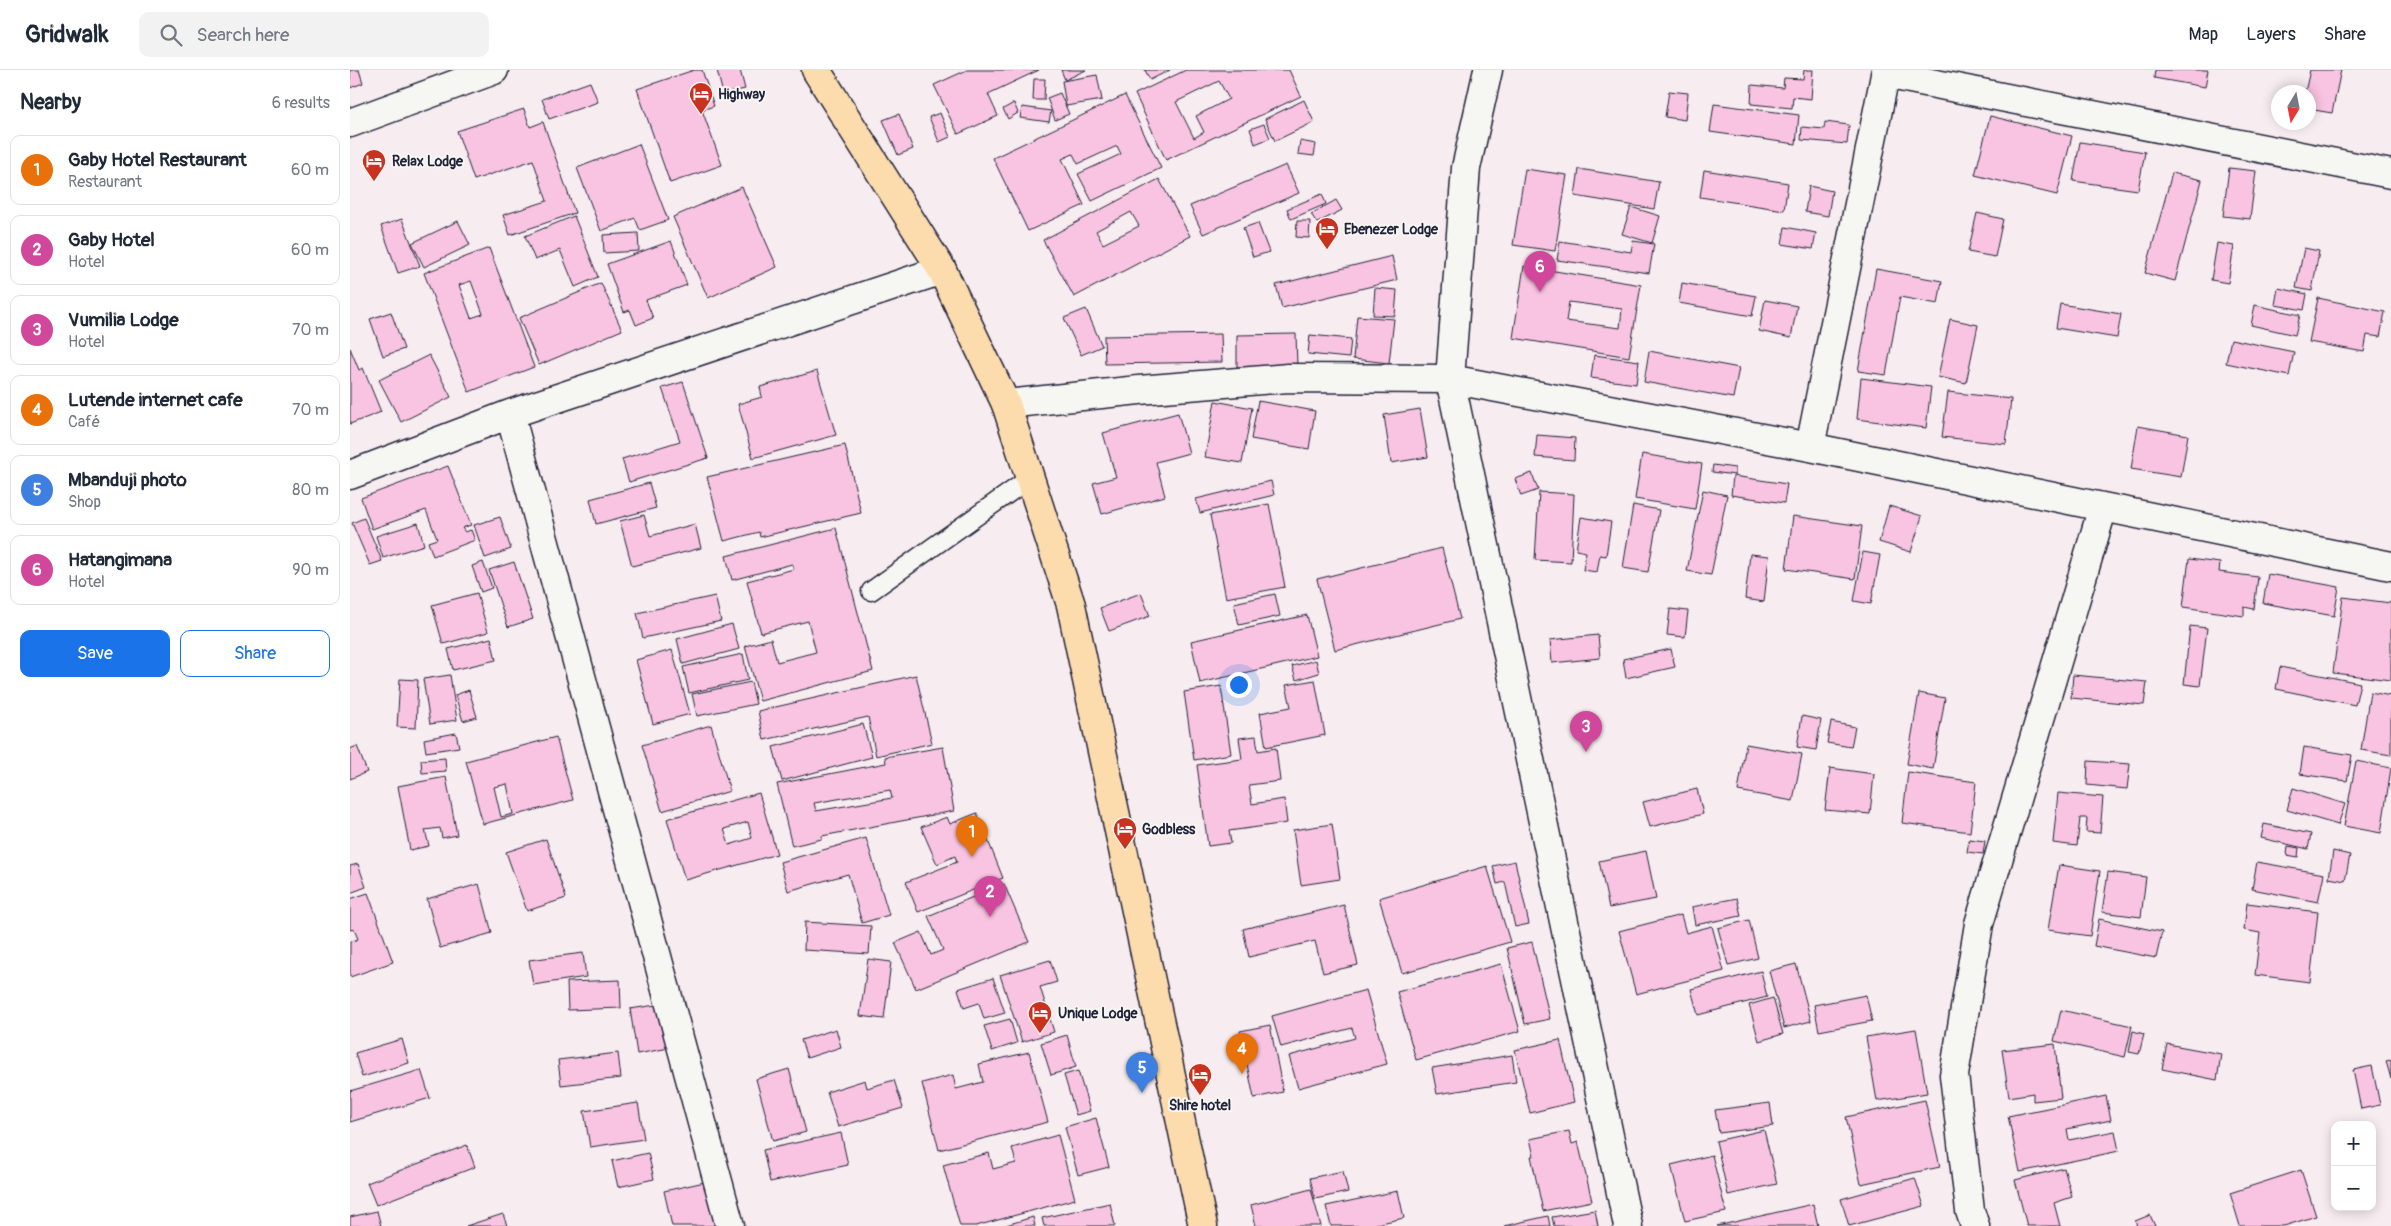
<!DOCTYPE html>
<meta charset="utf-8">
<style>
:root{--surface:#fff;--page:#f2f2f3;--text:#1f2937;--muted:#747a83;--line:#e0e1e3;--accent:#1a73e8}
body{margin:0;font-family:Pangolin,sans-serif;background:var(--page);color:var(--text)}
.controls{position:absolute;right:15px;bottom:15px;display:grid;overflow:hidden;border-radius:10px;box-shadow:0 2px 12px #0003}
.controls button{width:45px;height:45px;display:grid;place-items:center;padding:0;border:0;border-bottom:1px solid var(--line);background:var(--surface);color:var(--text);font:25px sans-serif}
.compass{position:absolute;left:1921px;top:15px;width:45px;height:45px;border-radius:50%;background:var(--surface);box-shadow:0 2px 12px #0003;rotate:190deg}
.you{position:absolute;left:888px;top:614px;width:18px;height:18px;margin:-12px;border:4px solid #fff;border-radius:50%;background:#1a73e8;box-shadow:0 0 0 8px #1a73e833}
.badge{display:grid;place-items:center;width:32px;height:32px;border-radius:50%;background:var(--accent);color:#fff;font-size:16px;font-weight:700}
.pin{position:absolute;translate:-50% -41px;filter:drop-shadow(0 1px 2px #0008)}
.pin::after{content:'';position:absolute;top:26px;width:18px;height:15px;background:inherit;clip-path:polygon(0 0,100% 0,50% 100%)}
.list{margin:0;padding:0;list-style:none}
h2{display:flex;justify-content:space-between;align-items:center;height:65px;margin:0;padding:0 20px;font-size:21px}
h2 small{font-size:16px;font-weight:400;color:var(--muted)}
.list li{display:grid;grid-template-columns:32px 1fr auto;gap:15px;align-items:center;box-sizing:border-box;height:70px;margin:0 10px 10px;padding:0 10px;border:1px solid var(--line);border-radius:10px}
.list b{display:block;font-size:19px;white-space:nowrap}
.list p{margin:0;font-size:16px;white-space:nowrap;color:var(--muted)}
.list em{font-size:16px;font-style:normal;color:var(--muted)}
.actions{display:flex;gap:10px;padding:15px 20px}
.actions a{flex:1;padding:11px 0;border:1px solid var(--accent);border-radius:10px;text-align:center;font-size:18px;color:var(--accent)}
.actions .main{background:var(--accent);color:#fff}
.icon{flex:none;width:28px;height:28px;fill:none;stroke:currentColor;stroke-width:2;stroke-linecap:round;stroke-linejoin:round}
.map{position:relative;flex:none;width:2041px;height:1156px;overflow:hidden}
header{display:flex;align-items:center;gap:30px;box-sizing:border-box;height:70px;padding:0 25px;background:var(--surface);border-bottom:1px solid var(--line)}
header strong{font-size:24px}
nav{display:flex;gap:28px;margin-inline-start:auto;font-size:18px}
.search{width:350px;height:45px;background:var(--page);display:flex;align-items:center;gap:12px;box-sizing:border-box;padding:0 18px;border-radius:10px;color:var(--muted);font-size:19px}
main{display:flex}
aside{flex:1;background:var(--surface)}
.map>svg:first-child{display:block}
.building{fill:#f9c4e1;stroke:#22223b;fill-rule:evenodd}
.lines{fill:none;stroke-linecap:round;stroke-linejoin:round}
.lane-casing{stroke:#22223b;stroke-width:21}
.street-casing{stroke:#22223b;stroke-width:31}
.highway-casing{stroke:#22223b;stroke-width:31}
.lane{stroke:#f6f6f2;stroke-width:18}
.street{stroke:#f6f6f2;stroke-width:28}
.highway{stroke:#fcdcac;stroke-width:28}
.labels{text-anchor:middle;stroke-width:4;stroke-linejoin:round;paint-order:stroke}
.poi-label{font-size:14px;font-weight:bold;fill:#22223b;stroke:#f6f6f2;text-anchor:start}
</style>
<header>
<strong>Gridwalk</strong>
<div class="search"><svg class="icon" aria-label="search" viewBox="0 0 24 24"><circle cx="10" cy="10" r="6"/><path d="M15 15l6 6"/></svg>Search here</div>
<nav><a>Map</a><a>Layers</a><a>Share</a></nav>
</header>
<main>
<aside>
<h2>Nearby<small>6 results</small></h2>
<ul class="list">
<li><span class="badge" style="background:#e8710a">1</span><div><b>Gaby Hotel Restaurant</b><p>Restaurant</p></div><em>60 m</em></li>
<li><span class="badge" style="background:#d1479c">2</span><div><b>Gaby Hotel</b><p>Hotel</p></div><em>60 m</em></li>
<li><span class="badge" style="background:#d1479c">3</span><div><b>Vumilia Lodge</b><p>Hotel</p></div><em>70 m</em></li>
<li><span class="badge" style="background:#e8710a">4</span><div><b>Lutende internet cafe</b><p>Café</p></div><em>70 m</em></li>
<li><span class="badge" style="background:#3f7fe0">5</span><div><b>Mbanduji photo</b><p>Shop</p></div><em>80 m</em></li>
<li><span class="badge" style="background:#d1479c">6</span><div><b>Hatangimana</b><p>Hotel</p></div><em>90 m</em></li>
</ul>
<div class="actions"><a class="main">Save</a><a>Share</a></div>
</aside>
<div class="map">
<svg width="2041" height="1156" viewBox="0 0 2041 1156">
<rect width="100%" height="100%" fill="#f7ecef"/>
<filter id="ink" filterUnits="userSpaceOnUse"><feTurbulence type="fractalNoise" baseFrequency=".02" numOctaves="2"/><feDisplacementMap in="SourceGraphic" scale="10" xChannelSelector="R" yChannelSelector="G"/><feConvolveMatrix kernelMatrix="1 2 1 2 8 2 1 2 1" color-interpolation-filters="sRGB"/></filter>
<g filter="url(#ink)">
<path class="building" d="M0 0H9L13 13 0 18Z
M344 0H352L364 36 352 40 372 95 320 113 287 19Z
M367 0H390L395 19 373 24Z
M617 0H689L638 24 648 46 608 64 584 15Z
M711 0H736L715 10Z
M795 0H820L800 10Z
M836 0H939L951 26 816 90 785 24ZM869 11 879 29 846 46 854 62 844 68 826 32Z
M1454 0H1463L1461 29 1443 27 1442 38 1401 34 1402 15 1433 18 1434 8 1453 9Z
M1805 0H1858L1855 17 1804 8Z
M1960 0H1991L1982 43 1958 39V22H1955Z
M747 5 752 30 716 36 712 11Z
M684 9H695L694 30H683Z
M240 12 248 32 199 49 192 29Z
M1319 21 1338 23 1335 50 1315 47Z
M710 23 719 44 705 50 697 28Z
M775 25 811 98 742 131 728 104 771 84 767 76 728 94 723 84 712 89 734 135 678 161 643 88Z
M954 30 964 52 925 71 915 49Z
M664 33 668 43 658 49 653 39Z
M1364 34 1449 45 1446 74 1360 62Z
M672 37 701 41 699 52 670 48Z
M174 39 180 57 193 52 225 143 160 165 153 145 197 131 183 90 124 110 107 61Z
M590 43 600 67 589 72 579 47Z
M549 44 563 79 548 85 533 50Z
M1640 46 1722 66 1707 125 1625 105Z
M1475 52 1499 55 1497 74 1451 70 1452 57 1474 59Z
M914 54 920 68 905 74 900 59Z
M950 71 966 74 964 86 948 84Z
M1730 72 1795 82 1788 120 1723 111Z
M289 74 318 150 290 160 285 148 251 161 227 98Z
M936 95 949 123 853 164 840 136Z
M1879 98 1906 101 1900 149 1873 146Z
M1175 99 1217 105 1205 181 1163 175Z
M1229 99 1309 112 1304 139 1225 126Z
M1354 100 1438 113 1434 140 1350 127Z
M1822 103 1852 110 1825 211 1795 203Z
M809 109 840 166 724 227 693 170ZM781 142 789 156 753 174 746 161Z
M1459 116 1482 121 1478 146 1455 142Z
M392 117 427 197 358 228 323 147Z
M972 124 976 134 941 149 937 139Z
M986 130 992 140 967 153 961 144Z
M1281 137 1310 146 1302 173 1272 164Z
M1627 143 1653 149 1645 187 1618 182Z
M224 146 248 207 225 217 210 180 185 190 175 166Z
M52 149 70 196 48 203 31 156Z
M108 151 120 175 74 197 62 173Z
M947 151H960L959 168 946 167Z
M908 153 919 182 903 187 893 158Z
M1435 157 1466 163 1463 179 1432 174Z
M288 163 289 181 254 183 253 165Z
M321 171 337 215 296 230 303 248 286 255 280 240 274 242 257 194Z
M1210 171 1281 182 1283 171 1304 174 1299 203 1207 190Z
M1867 173 1884 176 1878 213 1861 210Z
M139 178 184 297 119 322 74 203ZM121 211 133 244 121 248 109 215Z
M1954 178 1969 181 1962 221 1946 218Z
M1042 186 1047 210 932 238 926 215Z
M1174 196 1291 215 1279 287 1163 268ZM1219 232 1272 239 1270 258 1216 251Z
M1526 199 1592 211 1588 234 1550 227 1536 305 1508 301Z
M251 213 272 260 189 295 169 248Z
M1332 213 1406 226 1402 246 1329 233Z
M1025 218 1047 220 1045 246 1023 245Z
M1928 218 1957 224 1954 240 1925 235Z
M1968 228 2035 242 2030 267 2017 265 2014 282 1959 272Z
M1415 230 1447 236 1441 268 1409 261Z
M1710 234 1771 244 1767 268 1706 258Z
M1905 235 1950 245 1945 265 1901 255Z
M736 239 752 276 731 285 714 248Z
M41 242 54 279 33 286 20 249Z
M1007 246 1044 249 1039 293 1003 289Z
M1600 249 1628 255 1616 313 1588 307Z
M871 264 872 292 755 294 754 266Z
M946 264 947 296 887 297V265Z
M960 265 1001 269 999 288 958 284Z
M1881 269 1944 282 1939 306 1876 293Z
M0 278 9 300 13 298 31 342 0 354Z
M1299 281 1389 298 1383 328 1294 312Z
M79 285 101 327 51 352 29 310Z
M1244 285 1289 291 1286 314 1241 308Z
M467 301 486 365 403 388 388 334 412 327 410 317Z
M1511 308 1581 317 1576 358 1507 349Z
M333 312 358 388 279 412 272 389 330 371 312 318Z
M1598 322 1661 329 1656 374 1592 367Z
M865 331 902 338 892 393 855 387Z
M908 331 965 341 959 379 901 369Z
M1070 339 1078 387 1041 393 1034 345Z
M828 343 839 383 806 392 815 426 752 444 743 413 766 407 753 363Z
M1788 356 1838 365 1831 407 1781 399Z
M1187 365 1225 368 1224 390 1185 387Z
M495 375 511 443 410 467 409 462 374 471 357 407Z
M1292 384 1352 394 1345 439 1285 429Z
M1363 395 1385 398V405L1362 402Z
M98 396 121 455 112 458 115 462 121 460 125 470 83 486 78 472 87 469 76 440 22 459 11 428Z
M1182 403 1188 420 1171 426 1165 409Z
M1383 406 1437 414 1434 433 1381 425Z
M921 411 924 425 850 443 846 429Z
M299 413 306 438 246 454 240 429Z
M1353 420 1377 425 1361 505 1337 501Z
M1189 422 1224 424 1221 492 1185 490Z
M919 434 935 517 876 528 860 445Z
M1283 435 1309 440 1298 502 1273 498Z
M1539 436 1572 446 1561 482 1529 472Z
M294 445 300 466 345 454 351 478 282 496 270 451Z
M1443 446 1512 456 1505 509 1436 499Z
M150 447 161 479 135 488 124 455Z
M1231 447 1261 452 1256 486 1250 485 1247 502 1233 500 1236 482 1226 480Z
M14 448 32 491 20 495 2 453Z
M68 453 74 475 33 488 26 466Z
M486 458 523 601 410 631 395 576 421 569 427 592 466 582 458 551 411 563 397 511 444 499 442 494 382 510 376 486Z
M1092 478 1110 549 985 580 967 509Z
M1513 482 1530 485 1521 534 1504 531Z
M1400 484 1419 486 1414 532 1395 529Z
M1839 489 1870 493 1869 502 1908 507 1904 539 1894 537V546L1833 537Z
M133 492 142 518 131 522 122 496Z
M164 492 183 549 158 557 139 500Z
M1918 504 1989 517 1984 546 1913 533Z
M127 523 138 562 93 574 82 535Z
M791 523 800 546 759 561 750 538Z
M925 524 930 546 889 555 884 533Z
M365 526 371 551 293 568 287 543Z
M1993 527 2041 533V610L1983 603Z
M1320 539 1338 541 1335 567 1317 565Z
M957 545 967 586 850 613 841 571Z
M382 554 389 579 333 594 327 569Z
M1840 556 1857 558 1850 616 1834 614Z
M1248 565 1250 588 1202 593 1200 570Z
M141 568 146 590 103 600 98 579Z
M1321 579 1325 597 1276 608 1273 589Z
M322 580 340 644 303 654 286 590Z
M393 584 398 610 339 623 333 597Z
M966 590 969 603 946 610 942 596Z
M1930 597 2010 613 2005 635 1926 619Z
M100 605 107 650 80 654 73 609Z
M566 605 582 673 526 686 518 647 414 670 408 641Z
M1723 605 1797 612 1794 635 1721 628Z
M50 609 68 610 66 658 47 657Z
M965 610 975 665 916 677 910 643 941 637 936 615Z
M401 612 406 634 347 646 342 624Z
M871 616 881 684 844 690 834 622Z
M119 620 127 647 113 651 105 625Z
M2020 622 2041 626V685L2011 680Z
M1569 623 1595 628 1583 699 1557 694Z
M1452 646 1471 650 1466 680 1447 677Z
M1481 652 1505 657 1501 677 1477 673Z
M513 654 522 687 432 711 423 677Z
M361 655 380 721 312 741 292 675Z
M106 663 109 677 76 682 74 669Z
M906 666 908 681 926 678 930 711 899 715 902 734 934 729 937 753 879 761 881 773 858 776 847 695 892 689 889 668Z
M206 667 223 730 133 754 116 691ZM157 714 163 744 151 747 144 717Z
M1396 674 1452 684 1443 731 1388 721Z
M7 676 17 702 0 709V679Z
M593 677 604 741 472 766V769L442 776 427 714 536 693 535 687ZM540 720 542 728 466 741 464 733Z
M1954 677 2002 685 1997 711 1950 704Z
M95 688 96 701 72 703 71 690Z
M1738 691 1780 694 1777 719 1737 715Z
M2006 691 2041 698 2031 763 1994 756Z
M1480 698 1524 704 1520 744 1475 740Z
M1558 702 1626 712 1620 762 1552 753Z
M96 707 107 765 92 768 90 758 75 760 79 776 60 780 48 716Z
M1943 718 1995 734 1988 755 1937 740Z
M1347 719 1353 744 1300 757 1293 732Z
M409 723 427 784 335 810 317 749ZM398 752 402 768 379 775 374 759Z
M1708 723 1753 727 1750 763 1736 762 1737 748H1730L1727 776 1703 773Z
M627 743 653 808 568 842 556 812 607 792 605 786 587 794 571 757 597 747 600 754Z
M982 754 990 809 951 815 943 760Z
M1914 754 1961 764 1958 779 1911 768Z
M516 768 539 845 512 853 498 804 438 821 430 792Z
M196 769 216 828 177 841 156 782Z
M1619 769 1635 771 1633 784 1617 782Z
M1938 776 1949 778 1948 787 1937 785Z
M1296 781 1306 829 1259 838 1249 791Z
M1983 781 2000 785 1995 811 1979 808Z
M1165 791 1179 854 1165 857 1155 812 1147 814 1143 796Z
M1907 792 1974 804 1968 832 1902 819Z
M8 794 16 817 0 823V796Z
M1709 795 1750 801 1740 866 1698 860Z
M1137 796 1160 872 1052 903 1029 828Z
M1758 802 1796 807 1791 847 1752 842Z
M129 814 142 863 90 878 77 829Z
M654 814 679 872 566 919 545 873 571 862 581 885 593 880 578 846Z
M18 823 43 892 0 907V872L8 869 4 859 0 860V829Z
M1387 828 1391 846 1345 855 1342 837Z
M1897 833 1968 842 1960 912 1905 905 1910 863 1894 860Z
M994 835 1008 895 973 903 965 871 899 887 893 859Z
M1331 845 1336 863 1362 856 1374 901 1286 924 1269 861Z
M1749 849 1812 862 1806 888 1744 876Z
M1399 850 1408 888 1378 895 1368 858Z
M455 852 521 856 519 884 454 880Z
M1182 872 1200 949 1175 954 1157 878Z
M233 883 236 907 183 915 179 890Z
M518 889 541 892 534 949 510 946Z
M700 890 707 912 690 917 704 962 672 972 650 905Z
M1151 894 1170 961 1066 990 1047 922Z
M1446 894 1461 951 1434 958 1419 901Z
M1411 901 1417 927 1348 945 1341 919Z
M643 908 655 943 634 949 629 933 614 938 608 919Z
M270 910 271 938 218 940 217 912Z
M1016 920 1037 994 948 1018 939 986 1005 968 1002 958 931 977 922 946Z
M1516 925 1522 951 1469 961 1464 935Z
M1423 928 1433 964 1409 971 1399 935Z
M312 934 319 978 287 984 280 939Z
M1711 940 1782 956 1775 987 1704 971Z
M660 949 667 973 642 981 634 956Z
M920 955 933 1022 904 1028 890 961Z
M486 959 491 977 457 988 451 970Z
M1566 959 1577 1023 1527 1031 1516 967Z
M1783 961 1794 964 1789 984 1779 982Z
M717 965 726 997 701 1005 691 973Z
M52 969 59 993 12 1007 5 983Z
M1210 970 1224 1032 1180 1043 1165 980Z
M1705 974 1711 1028 1683 1031V1023L1659 1027 1652 980Z
M1817 974 1871 984 1867 1010 1812 999Z
M679 982 698 1052 589 1080 572 1013 603 1005 606 1019 633 1012 629 994Z
M268 983 271 1008 211 1015 208 990Z
M1162 985 1166 1012 1087 1024 1082 998Z
M2041 990V1009L2036 991Z
M2022 996 2030 1035 2011 1039 2003 1000Z
M439 999 456 1062 423 1071 406 1009Z
M71 1000 80 1028 0 1052V1021Z
M728 1001 740 1041 726 1045 714 1005Z
M515 1010 517 1018 544 1010 553 1038 488 1057 477 1022Z
M1756 1026 1761 1050 1717 1059 1719 1070 1765 1061 1769 1081 1670 1102 1658 1046Z
M1575 1030 1590 1097 1511 1114 1496 1047Z
M288 1033 294 1069 240 1077 234 1041Z
M1420 1033 1423 1056 1369 1063 1365 1040Z
M746 1048 759 1097 728 1105 715 1057Z
M1414 1060 1427 1114 1378 1125 1366 1071Z
M1219 1061 1222 1074 1228 1072 1242 1131 1193 1141 1181 1086H1184L1180 1069Z
M491 1063 498 1095 420 1112 413 1080Z
M708 1065 725 1129 626 1156H610L593 1095 639 1083 643 1099 666 1093 662 1078Z
M117 1075 125 1097 26 1135 17 1113Z
M298 1083 304 1109 268 1117 262 1091Z
M1362 1085 1376 1142 1335 1151 1321 1095Z
M1714 1098 1722 1127 1704 1133 1710 1156H1677L1665 1110Z
M1951 1100 1966 1146 1934 1156H1890L1880 1123Z
M993 1101 998 1122 965 1129 960 1108Z
M1565 1108 1574 1136 1499 1156 1491 1129Z
M359 1111 370 1156H322L314 1121Z
M961 1119 971 1156H906L901 1135Z
M1048 1121 1054 1148 1017 1156H981L976 1136Z
M760 1133 765 1156H694L692 1148Z
M1463 1134 1468 1156H1367Z
M1245 1140 1248 1156H1204L1202 1147Z
M27 1141 31 1156H0V1147Z
M153 1144 157 1156H116Z
M1800 1145 1805 1156H1787L1785 1151Z
M1198 1146 1200 1156H1154Z
M683 1147 685 1156H653Z"/>
<g class="lines">
<g class="lane-casing">
<path id="lane" d="M521 521 680 408"/>
</g>
<g class="street-casing">
<path id="street" d="M1138 0 1116 98 1100 309 1278 1156
M1535 4 2041 104
M0 53 144 0
M656 334 789 320 938 308 1100 309 1460 377 2041 496
M160 344 380 1156
M1460 377 1536 0
M0 405 160 344 592 200
M1625 1156 1620 1141 1604 1005 1629 854 1753 437"/>
</g>
<g class="highway-casing">
<path id="highway" d="M466 0 592 200 656 334 721 535 853 1156"/>
</g>
<use href="#lane" class="lane"/>
<use href="#street" class="street"/>
<use href="#highway" class="highway"/>
</g>
</g>
<defs>
<g id="hotel-pin" transform="scale(1.25)"><path d="M0 17L-7.5 6A9.5 9.5 0 1 1 7.5 6Z" fill="#c8321e" stroke="#f6f6f2"/><path d="M-6-4.5h1.5V1H6V5H4.5V3h-9V5H-6ZM-4 0a1.8 1.8 0 1 1 3.6 0ZM.5 0V-2.5h3Q6-2.5 6 0Z" fill="#fff"/></g>
</defs>
<g fill-rule="evenodd">
<use href="#hotel-pin" x="351" y="24"/>
<use href="#hotel-pin" x="24" y="91"/>
<use href="#hotel-pin" x="977" y="159"/>
<use href="#hotel-pin" x="775" y="759"/>
<use href="#hotel-pin" x="690" y="943"/>
<use href="#hotel-pin" x="850" y="1005"/>
</g>
<g class="labels">
<g class="poi-label">
<text x="368" y="29">Highway</text>
<text x="42" y="96">Relax Lodge</text>
<text x="994" y="164">Ebenezer Lodge</text>
<text x="792" y="764">Godbless</text>
<text x="708" y="948">Unique Lodge</text>
<text x="850" y="1040" text-anchor="middle">Shire hotel</text>
</g>
</g>
</svg>
<div class="controls">
<button>+</button>
<button>−</button>
</div>
<svg class="compass" viewBox="-18 -18 36 36"><path d="M0-13l5 13h-10z" fill="#e53935"/><path d="M0 13l5-13h-10z" fill="#747a83"/></svg>
<div class="you"></div>
<div class="pin badge" style="left:622px;top:787px;background:#e8710a">1</div>
<div class="pin badge" style="left:640px;top:847px;background:#d1479c">2</div>
<div class="pin badge" style="left:1236px;top:682px;background:#d1479c">3</div>
<div class="pin badge" style="left:892px;top:1004px;background:#e8710a">4</div>
<div class="pin badge" style="left:792px;top:1023px;background:#3f7fe0">5</div>
<div class="pin badge" style="left:1190px;top:222px;background:#d1479c">6</div>
</div>
</main>
